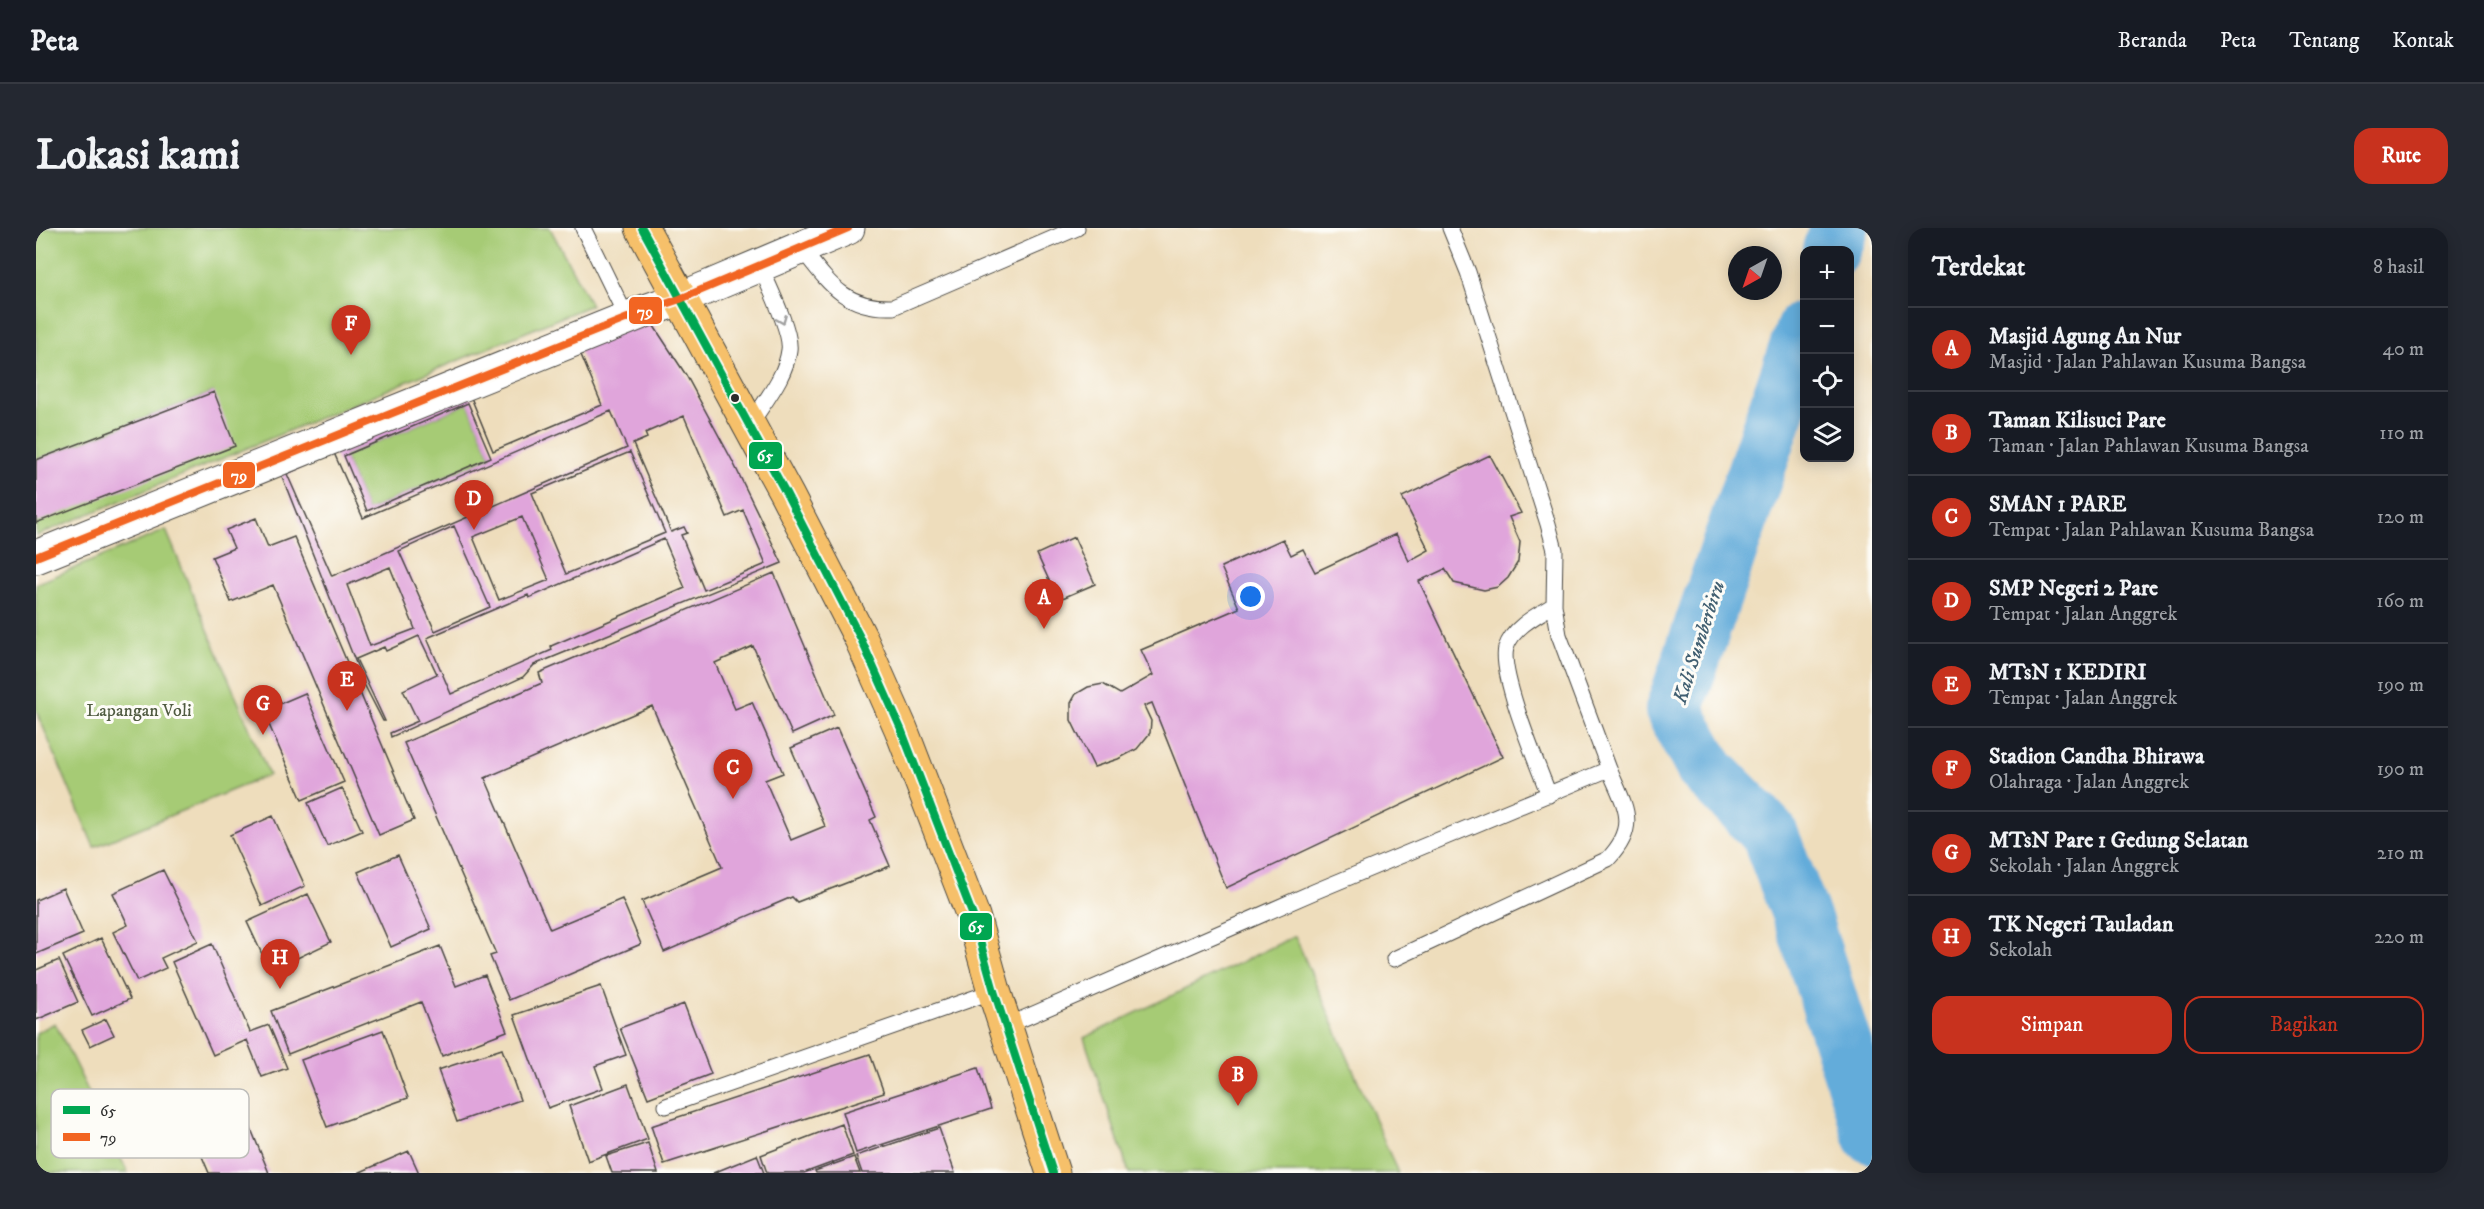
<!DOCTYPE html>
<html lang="id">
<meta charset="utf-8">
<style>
:root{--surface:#171b24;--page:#242831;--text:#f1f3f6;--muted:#9ea1a6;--line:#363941;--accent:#c8321e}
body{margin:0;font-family:"IM FELL DW Pica",serif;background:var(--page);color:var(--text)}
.controls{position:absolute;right:18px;top:18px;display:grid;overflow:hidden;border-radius:12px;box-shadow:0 3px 15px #0003}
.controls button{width:54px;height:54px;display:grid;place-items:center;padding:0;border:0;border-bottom:2px solid var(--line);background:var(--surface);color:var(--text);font:30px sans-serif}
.compass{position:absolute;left:1692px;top:18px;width:54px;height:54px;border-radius:50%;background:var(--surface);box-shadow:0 3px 15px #0003;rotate:220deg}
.you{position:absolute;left:1215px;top:369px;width:21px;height:21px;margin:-15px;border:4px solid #fff;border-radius:50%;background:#1a73e8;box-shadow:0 0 0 9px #1a73e833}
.badge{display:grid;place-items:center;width:39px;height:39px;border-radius:50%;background:var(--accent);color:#fff;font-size:20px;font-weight:700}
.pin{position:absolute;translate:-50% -50px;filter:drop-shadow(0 2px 3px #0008)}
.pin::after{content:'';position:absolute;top:32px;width:21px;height:18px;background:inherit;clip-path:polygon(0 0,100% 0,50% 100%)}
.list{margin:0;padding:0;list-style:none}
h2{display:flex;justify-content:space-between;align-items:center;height:78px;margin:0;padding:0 24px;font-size:26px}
h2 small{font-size:20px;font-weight:400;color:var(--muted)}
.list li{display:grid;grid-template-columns:39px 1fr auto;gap:18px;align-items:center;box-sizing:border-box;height:84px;padding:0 24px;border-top:2px solid var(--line)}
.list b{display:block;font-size:22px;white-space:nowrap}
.list p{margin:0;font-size:20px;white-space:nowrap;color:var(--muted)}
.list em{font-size:20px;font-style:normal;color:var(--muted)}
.actions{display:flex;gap:12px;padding:18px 24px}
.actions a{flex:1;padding:14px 0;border:2px solid var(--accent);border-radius:18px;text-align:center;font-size:21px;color:var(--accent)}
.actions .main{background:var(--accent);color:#fff}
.icon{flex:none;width:33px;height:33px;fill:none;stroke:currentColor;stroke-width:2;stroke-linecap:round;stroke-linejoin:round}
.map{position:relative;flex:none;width:1836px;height:945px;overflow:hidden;border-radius:18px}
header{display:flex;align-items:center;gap:36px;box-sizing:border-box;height:84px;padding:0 30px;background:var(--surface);border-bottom:2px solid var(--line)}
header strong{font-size:28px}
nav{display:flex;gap:33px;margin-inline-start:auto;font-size:21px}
.intro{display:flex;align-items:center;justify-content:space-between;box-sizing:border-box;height:144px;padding:0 36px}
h1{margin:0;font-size:42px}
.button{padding:15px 27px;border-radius:18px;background:var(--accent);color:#fff;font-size:21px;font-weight:700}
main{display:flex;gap:36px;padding:0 36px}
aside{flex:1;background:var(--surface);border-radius:18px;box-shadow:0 3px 15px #0003}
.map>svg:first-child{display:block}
.green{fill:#a6cb75;stroke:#687b50;stroke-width:1.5}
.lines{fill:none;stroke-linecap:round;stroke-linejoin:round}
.river{stroke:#63acda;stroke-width:58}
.building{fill:#e0a5db;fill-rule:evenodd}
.service-casing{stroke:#484641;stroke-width:17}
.tertiary-casing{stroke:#484641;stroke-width:35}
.primary-casing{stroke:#484641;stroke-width:35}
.service{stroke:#fff;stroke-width:15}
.tertiary{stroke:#fff;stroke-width:33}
.primary{stroke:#f6c06b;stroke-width:33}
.bus-1-casing{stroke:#fdfcf7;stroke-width:12}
.bus-2-casing{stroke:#fdfcf7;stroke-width:12}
.bus-1{stroke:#00a651;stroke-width:8}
.bus-2{stroke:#f26522;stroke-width:8}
.oneway{stroke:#a0a0a0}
.bus-dot{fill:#2b2b2b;stroke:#fdfcf7;stroke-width:2}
.labels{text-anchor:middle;stroke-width:6;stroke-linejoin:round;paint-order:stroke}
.park-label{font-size:18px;fill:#505b41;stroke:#fdfcf7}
.water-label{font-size:20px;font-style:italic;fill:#415f71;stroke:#fdfcf7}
.key{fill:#fdfcf7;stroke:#bebdba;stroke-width:1.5}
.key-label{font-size:16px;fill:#2b2b2b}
.line-badge{stroke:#fdfcf7;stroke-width:2}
.badge-label{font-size:16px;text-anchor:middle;font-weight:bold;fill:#fff}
</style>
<header>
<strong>Peta</strong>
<nav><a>Beranda</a><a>Peta</a><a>Tentang</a><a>Kontak</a></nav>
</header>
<div class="intro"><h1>Lokasi kami</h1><a class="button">Rute</a></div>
<main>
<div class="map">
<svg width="1836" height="945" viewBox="0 0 1836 945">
<rect width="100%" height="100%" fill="#fdfcf7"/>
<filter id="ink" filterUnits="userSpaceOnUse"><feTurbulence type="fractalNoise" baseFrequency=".0167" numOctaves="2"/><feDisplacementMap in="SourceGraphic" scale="12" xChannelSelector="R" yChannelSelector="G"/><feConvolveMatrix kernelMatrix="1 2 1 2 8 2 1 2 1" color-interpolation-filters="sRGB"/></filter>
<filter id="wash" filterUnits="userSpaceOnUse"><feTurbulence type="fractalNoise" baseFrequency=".008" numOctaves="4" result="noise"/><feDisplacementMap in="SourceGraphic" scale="24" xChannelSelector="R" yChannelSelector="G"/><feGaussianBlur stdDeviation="1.35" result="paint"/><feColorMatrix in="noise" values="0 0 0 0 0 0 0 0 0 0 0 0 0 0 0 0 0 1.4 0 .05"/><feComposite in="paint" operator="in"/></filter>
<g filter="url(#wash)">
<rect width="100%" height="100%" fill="#eeddbc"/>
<path class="green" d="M0 0H514L555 77 0 308V295L178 164 0 232Z
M432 175 455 229 331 283 308 228Z
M130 302 233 547 58 619 0 482V356Z
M1259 708 1362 945H1093L1048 810Z
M19 795 92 945H0V805Z"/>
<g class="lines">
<path class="river" d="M1795 22 1803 0
M1768 102 1638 482 1669 540 1733 605 1769 698 1836 907"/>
</g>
<g id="blocks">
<path class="building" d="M612 89 650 147 697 234 746 335 498 437 487 449 355 509 354 505 382 493 367 462 401 446 383 408 350 423 348 419 320 431 349 493H347L329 458 245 246ZM543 122 566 177 457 223 434 167ZM432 175 455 229 331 283 308 228ZM575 183 591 220 296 348 251 246 298 225 327 290ZM648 188 691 289 707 282 730 336 668 362 645 307 651 305 648 299 635 304 597 216 611 210 609 205ZM594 224 629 305 530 346 496 265ZM486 289 513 352 463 372 437 309ZM418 298 454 379 399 403 363 323ZM628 311 649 360 515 418 516 422 415 466 391 410 492 367 493 370ZM354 339 379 401 334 418 311 357Z
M178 164 199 218 0 295V232Z
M1454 227 1485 285 1473 289 1484 314 1482 334 1472 350 1462 359 1448 362 1418 355 1409 341 1383 353 1467 529 1190 660 1116 475 1108 478 1115 493 1114 505 1101 521 1082 531 1058 539 1035 492V475L1040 466 1052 459 1067 456 1084 466 1117 447 1105 422 1203 380 1185 339 1247 311 1255 327 1267 321 1279 344 1360 306 1373 333 1393 322 1366 269Z
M220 290 232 319 258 309 378 592 343 607 237 357 195 374 176 329 198 320 190 302Z
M1038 309 1059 356 1022 372 1001 326Z
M738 345 798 487 756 506 717 418 679 435 699 481 716 474 747 545 729 552 755 612 789 598 755 520 801 500 840 589 834 592 854 638 761 674 756 669 628 724 606 673 686 639 616 478 449 550 514 701 586 671 605 716 473 772 454 728 460 726 368 515 506 455 503 445Z
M269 465 308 554 266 572 227 483Z
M306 560 326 603 291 618 272 575Z
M237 588 269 658 226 678 194 607Z
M362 627 395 701 355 719 322 644Z
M127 642 162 713 125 730 130 740 101 753 77 704 92 697 77 665Z
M27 660 47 706 0 726V672Z
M272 666 295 714 234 743 211 694Z
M65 710 94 771 56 788 27 728Z
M176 716 214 804 233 797 251 840 226 849 211 812 177 827 136 734Z
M404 718 420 758 449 747 471 803 406 828 385 774 252 826 235 783Z
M23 732 42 774 0 792V742Z
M565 758 590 827 559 838 567 860 512 880 478 787Z
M648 776 675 846 612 870 584 800Z
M70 791 78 807 54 818 46 802Z
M347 802 372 870 291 899 265 832Z
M466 821 484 872 421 894 402 842Z
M834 826 848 865 628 936 615 898Z
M942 840 955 881 820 925 807 884Z
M592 856 612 911 552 933 533 878Z
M206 879 233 945H173L154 900Z
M806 896 817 927 768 945H731L725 927Z
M903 900 919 945H826L820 928Z
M612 915 622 945H576L570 928Z
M373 923 383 945H322Z
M721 927 728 945H677Z
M818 929 824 945H780L779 943Z"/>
</g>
</g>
<g filter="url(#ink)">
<use href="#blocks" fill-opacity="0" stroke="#484641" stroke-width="1.5"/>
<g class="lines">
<g class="service-casing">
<path id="service" d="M547 0 591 90
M765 20C792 54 808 81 857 79L1041 0
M714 197C727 175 750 149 753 122 756 105 732 56 724 38
M1513 567C1502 538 1463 446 1470 420 1476 400 1501 387 1518 377
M1358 731 1572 631C1604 597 1589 579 1573 541
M970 798 1280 663 1573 541 1523 407 1518 377 1519 322 1512 296 1432 44 1414 0
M630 878 958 763"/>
</g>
<g class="tertiary-casing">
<path id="tertiary" d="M0 329 609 83 644 71 812 0"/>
</g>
<g class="primary-casing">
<path id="primary" d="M606 0 751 267 825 411 865 501 937 688 958 763 1017 945"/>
</g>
<use href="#service" class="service"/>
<use href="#tertiary" class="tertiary"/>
<use href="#primary" class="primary"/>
<g class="bus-1-casing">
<path id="bus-1" d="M606 0 751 267 825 411 865 501 937 688 958 763 1017 945"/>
</g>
<g class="bus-2-casing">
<path id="bus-2" d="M0 329 609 83 644 71 812 0"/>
</g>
<use href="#bus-1" class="bus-1"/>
<use href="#bus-2" class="bus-2"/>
</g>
<defs><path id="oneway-chevron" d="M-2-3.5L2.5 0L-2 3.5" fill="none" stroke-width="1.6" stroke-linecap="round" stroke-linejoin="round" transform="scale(1.5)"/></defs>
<use class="oneway" href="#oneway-chevron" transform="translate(746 92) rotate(68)"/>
</g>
<circle class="bus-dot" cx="699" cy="170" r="5"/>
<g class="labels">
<g class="park-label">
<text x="103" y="488">Lapangan Voli</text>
</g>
<g class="water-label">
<text transform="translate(1662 414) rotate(-72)" y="7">Kali Sumberbiru</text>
</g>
</g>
<rect x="15" y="861" width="198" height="69" rx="9" class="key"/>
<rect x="27" y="878" width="27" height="8" fill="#00a651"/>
<rect x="27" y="905" width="27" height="8" fill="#f26522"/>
<g class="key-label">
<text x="64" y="888">65</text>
<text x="64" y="915">79</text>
</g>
<g class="line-badge">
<rect x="592" y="68" width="35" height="29" rx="6" fill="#f26522"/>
<rect x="712" y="213" width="35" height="29" rx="6" fill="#00a651"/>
<rect x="186" y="233" width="34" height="28" rx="6" fill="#f26522"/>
<rect x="923" y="684" width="34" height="29" rx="6" fill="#00a651"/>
</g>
<g class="badge-label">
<text x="609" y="89">79</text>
<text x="729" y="233">65</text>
<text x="203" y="253">79</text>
<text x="940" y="704">65</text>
</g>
</svg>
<div class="controls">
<button>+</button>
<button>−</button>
<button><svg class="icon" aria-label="locate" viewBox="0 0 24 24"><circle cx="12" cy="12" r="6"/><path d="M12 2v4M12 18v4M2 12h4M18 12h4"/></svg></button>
<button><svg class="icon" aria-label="layers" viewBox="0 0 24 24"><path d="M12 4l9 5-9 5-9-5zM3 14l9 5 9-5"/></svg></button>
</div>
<svg class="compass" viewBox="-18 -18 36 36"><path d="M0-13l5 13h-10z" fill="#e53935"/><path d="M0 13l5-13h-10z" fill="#9ea1a6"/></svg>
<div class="you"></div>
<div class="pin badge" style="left:1008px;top:401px">A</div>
<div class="pin badge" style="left:1202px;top:878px">B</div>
<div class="pin badge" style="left:697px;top:571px">C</div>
<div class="pin badge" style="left:438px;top:302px">D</div>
<div class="pin badge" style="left:311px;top:483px">E</div>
<div class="pin badge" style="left:315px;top:127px">F</div>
<div class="pin badge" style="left:227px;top:507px">G</div>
<div class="pin badge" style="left:244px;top:761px">H</div>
</div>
<aside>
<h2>Terdekat<small>8 hasil</small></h2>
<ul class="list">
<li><span class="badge">A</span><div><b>Masjid Agung An Nur</b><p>Masjid · Jalan Pahlawan Kusuma Bangsa</p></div><em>40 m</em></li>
<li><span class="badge">B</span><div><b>Taman Kilisuci Pare</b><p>Taman · Jalan Pahlawan Kusuma Bangsa</p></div><em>110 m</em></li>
<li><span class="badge">C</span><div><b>SMAN 1 PARE</b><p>Tempat · Jalan Pahlawan Kusuma Bangsa</p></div><em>120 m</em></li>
<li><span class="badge">D</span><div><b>SMP Negeri 2 Pare</b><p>Tempat · Jalan Anggrek</p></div><em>160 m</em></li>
<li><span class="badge">E</span><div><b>MTsN 1 KEDIRI</b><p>Tempat · Jalan Anggrek</p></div><em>190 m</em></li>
<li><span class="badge">F</span><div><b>Stadion Candha Bhirawa</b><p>Olahraga · Jalan Anggrek</p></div><em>190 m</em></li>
<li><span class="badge">G</span><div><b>MTsN Pare 1 Gedung Selatan</b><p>Sekolah · Jalan Anggrek</p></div><em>210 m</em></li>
<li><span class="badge">H</span><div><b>TK Negeri Tauladan</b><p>Sekolah</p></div><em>220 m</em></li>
</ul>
<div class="actions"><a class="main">Simpan</a><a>Bagikan</a></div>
</aside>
</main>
